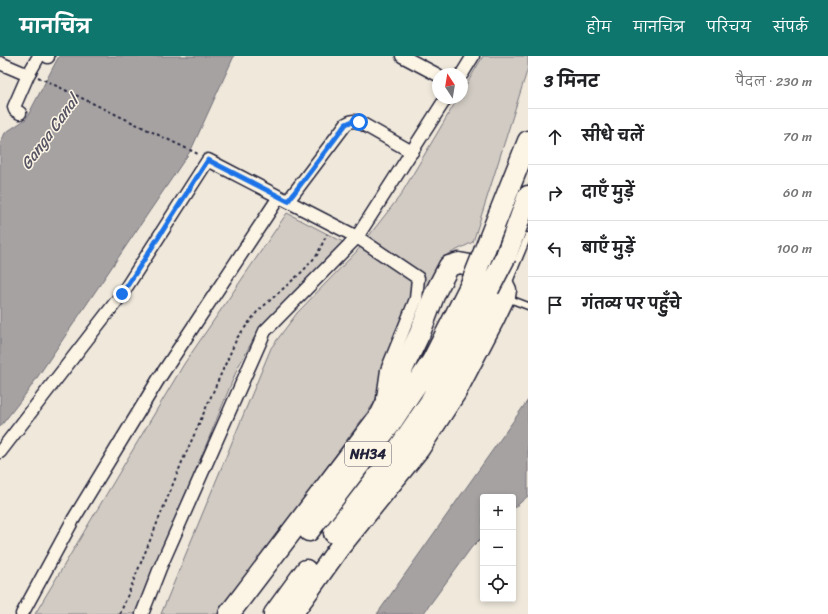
<!DOCTYPE html>
<html lang="hi">
<meta charset="utf-8">
<style>
:root{--surface:#fff;--page:#f6f6f6;--text:#202124;--muted:#757577;--line:#e0e0e0;--accent:#0f766e}
body{margin:0;font-family:Sriracha,"Playpen Sans Deva",sans-serif;background:var(--page);color:var(--text)}
.controls{position:absolute;right:12px;bottom:12px;display:grid;overflow:hidden;border-radius:4px;box-shadow:0 2px 6px #0003}
.controls button{width:36px;height:36px;display:grid;place-items:center;padding:0;border:0;border-bottom:1px solid var(--line);background:var(--surface);color:var(--text);font:20px sans-serif}
.compass{position:absolute;left:432px;top:12px;width:36px;height:36px;border-radius:50%;background:var(--surface);box-shadow:0 2px 6px #0003;rotate:348deg}
.stop{position:absolute;width:12px;height:12px;margin:-9px;border:3px solid #1a73e8;border-radius:50%;background:#fff}
.stop.end{background:#1a73e8;border-color:#fff;box-shadow:0 1px 4px #0008}
.list{margin:0;padding:0;list-style:none}
h2{display:flex;justify-content:space-between;align-items:center;height:52px;margin:0;padding:0 16px;font-size:17px}
h2 small{font-size:13px;font-weight:400;color:var(--muted)}
.list li{display:grid;grid-template-columns:26px 1fr auto;gap:12px;align-items:center;box-sizing:border-box;height:56px;padding:0 16px;border-top:1px solid var(--line)}
.list b{display:block;font-size:15px;white-space:nowrap}
.list em{font-size:13px;font-style:normal;color:var(--muted)}
.icon{flex:none;width:22px;height:22px;fill:none;stroke:currentColor;stroke-width:2;stroke-linecap:round;stroke-linejoin:round}
.map{position:relative;flex:none;width:528px;height:558px;overflow:hidden}
header{display:flex;align-items:center;gap:24px;box-sizing:border-box;height:56px;padding:0 20px;background:var(--accent);color:#fff}
header strong{font-size:19px}
nav{display:flex;gap:22px;margin-inline-start:auto;font-size:14px}
main{display:flex}
aside{flex:1;background:var(--surface)}
.map>svg:first-child{display:block}
.green{fill:#d1cbc3;stroke:#7a767f}
.water{fill:#a6a2a2;stroke:#716f79}
.lines{fill:none;stroke-linecap:round;stroke-linejoin:round}
.service-casing{stroke:#22223b;stroke-width:9}
.minor-casing{stroke:#22223b;stroke-width:15}
.trunk-casing{stroke:#22223b;stroke-width:23}
.path{stroke:#22223b;stroke-width:2;stroke-dasharray:3 3;stroke-linecap:butt}
.service{stroke:#fcf5e5;stroke-width:6}
.minor{stroke:#fcf5e5;stroke-width:12}
.trunk{stroke:#fcf5e5;stroke-width:20}
.trunk-bridge-casing{stroke:#22223b;stroke-width:23;stroke-linecap:butt}
.trunk-bridge{stroke:#fcf5e5;stroke-width:20}
.route{stroke:#1a73e8;stroke-width:5}
.labels{text-anchor:middle;stroke-width:3;stroke-linejoin:round;paint-order:stroke}
.shield{fill:#fcf5e5;stroke:#63616e;stroke-width:1}
.shield-label{font-size:14px;font-weight:bold;fill:#22223b}
.water-label{font-size:16px;font-style:italic;fill:#575564;stroke:#fcf5e5}
</style>
<header>
<strong>मानचित्र</strong>
<nav><a>होम</a><a>मानचित्र</a><a>परिचय</a><a>संपर्क</a></nav>
</header>
<main>
<div class="map">
<svg width="528" height="558" viewBox="0 0 528 558">
<rect width="100%" height="100%" fill="#efe8db"/>
<filter id="ink" filterUnits="userSpaceOnUse"><feTurbulence type="fractalNoise" baseFrequency=".025" numOctaves="2"/><feDisplacementMap in="SourceGraphic" scale="8" xChannelSelector="R" yChannelSelector="G"/><feConvolveMatrix kernelMatrix="1 2 1 2 8 2 1 2 1" color-interpolation-filters="sRGB"/></filter>
<g filter="url(#ink)">
<path class="green" d="M483 0H528V12L473 186 443 201 374 347 219 558H161L271 292 297 257 357 195 400 140 458 42H462V36Z
M287 157 343 186 259 273 238 311 137 558H35L184 308Z"/>
<path class="water" d="M59 0H234L191 94 28 335 0 371V88L5 77 26 63Z
M528 344V440L513 453V441H483V480L471 492 423 558H377Z"/>
<g class="lines">
<g class="service-casing">
<path id="service" d="M508 228 528 180
M507 242 528 250"/>
</g>
<g class="minor-casing">
<path id="minor" d="M402 0 438 19
M48 1V0
M0 7 28 19 39 0
M462 18 473 0
M20 57 15 54 14 51 28 19
M288 145 346 68C351 65 354 64 359 66L412 96
M0 396 122 238 208 104 357 181 418 222 416 243 387 314 383 342
M22 558 73 464 158 324 279 141
M142 558 160 512 265 275 357 181 446 42"/>
</g>
<g class="trunk-casing">
<path id="trunk" d="M485 193 528 85
M506 200 528 140
M309 475 389 370 432 305 471 228
M334 477 394 399 430 346 489 233
M229 558 381 358 420 277 435 237 449 210 459 207 470 209 503 228 506 234 505 240 493 265 456 336 419 393 339 492 292 558
M274 558 306 514"/>
</g>
<path class="path" d="M38 21 198 98
M120 558 182 406 237 282 257 256 303 215 317 199 327 178"/>
<use href="#service" class="service"/>
<use href="#minor" class="minor"/>
<use href="#trunk" class="trunk"/>
<g class="trunk-bridge-casing">
<path id="trunk-bridge" d="M471 228 485 193
M489 233 506 200"/>
</g>
<use href="#trunk-bridge" class="trunk-bridge"/>
</g>
</g>
<g class="lines" filter="url(#ink)">
<path class="route" d="M122 238 208 104 288 145 346 68 355 64 359 66"/>
</g>
<g class="labels">
<rect class="shield" x="345" y="386" width="46" height="24" rx="3"/>
<g class="shield-label">
<text x="368" y="403">NH34</text>
</g>
<g class="water-label">
<text transform="translate(49 76) rotate(-54)" y="6">Ganga Canal</text>
</g>
</g>
</svg>
<div class="controls">
<button>+</button>
<button>−</button>
<button><svg class="icon" aria-label="locate" viewBox="0 0 24 24"><circle cx="12" cy="12" r="6"/><path d="M12 2v4M12 18v4M2 12h4M18 12h4"/></svg></button>
</div>
<svg class="compass" viewBox="-18 -18 36 36"><path d="M0-13l5 13h-10z" fill="#e53935"/><path d="M0 13l5-13h-10z" fill="#757577"/></svg>
<div class="stop" style="left:359px;top:66px"></div>
<div class="stop end" style="left:122px;top:238px"></div>
</div>
<aside>
<h2>3 मिनट<small>पैदल · 230 m</small></h2>
<ul class="list">
<li><svg class="icon" aria-label="ahead" viewBox="0 0 24 24"><path d="M12 20V5M6 11l6-6 6 6"/></svg><div><b>सीधे चलें</b></div><em>70 m</em></li>
<li><svg class="icon" aria-label="right" viewBox="0 0 24 24"><path d="M7 20v-9h11M14 6l5 5-5 5"/></svg><div><b>दाएँ मुड़ें</b></div><em>60 m</em></li>
<li><svg class="icon" aria-label="left" viewBox="0 0 24 24"><path d="M17 20v-9H6M10 6l-5 5 5 5"/></svg><div><b>बाएँ मुड़ें</b></div><em>100 m</em></li>
<li><svg class="icon" aria-label="arrive" viewBox="0 0 24 24"><path d="M6 21V4h12l-3 4 3 4H6"/></svg><div><b>गंतव्य पर पहुँचे</b></div></li>
</ul>
</aside>
</main>
